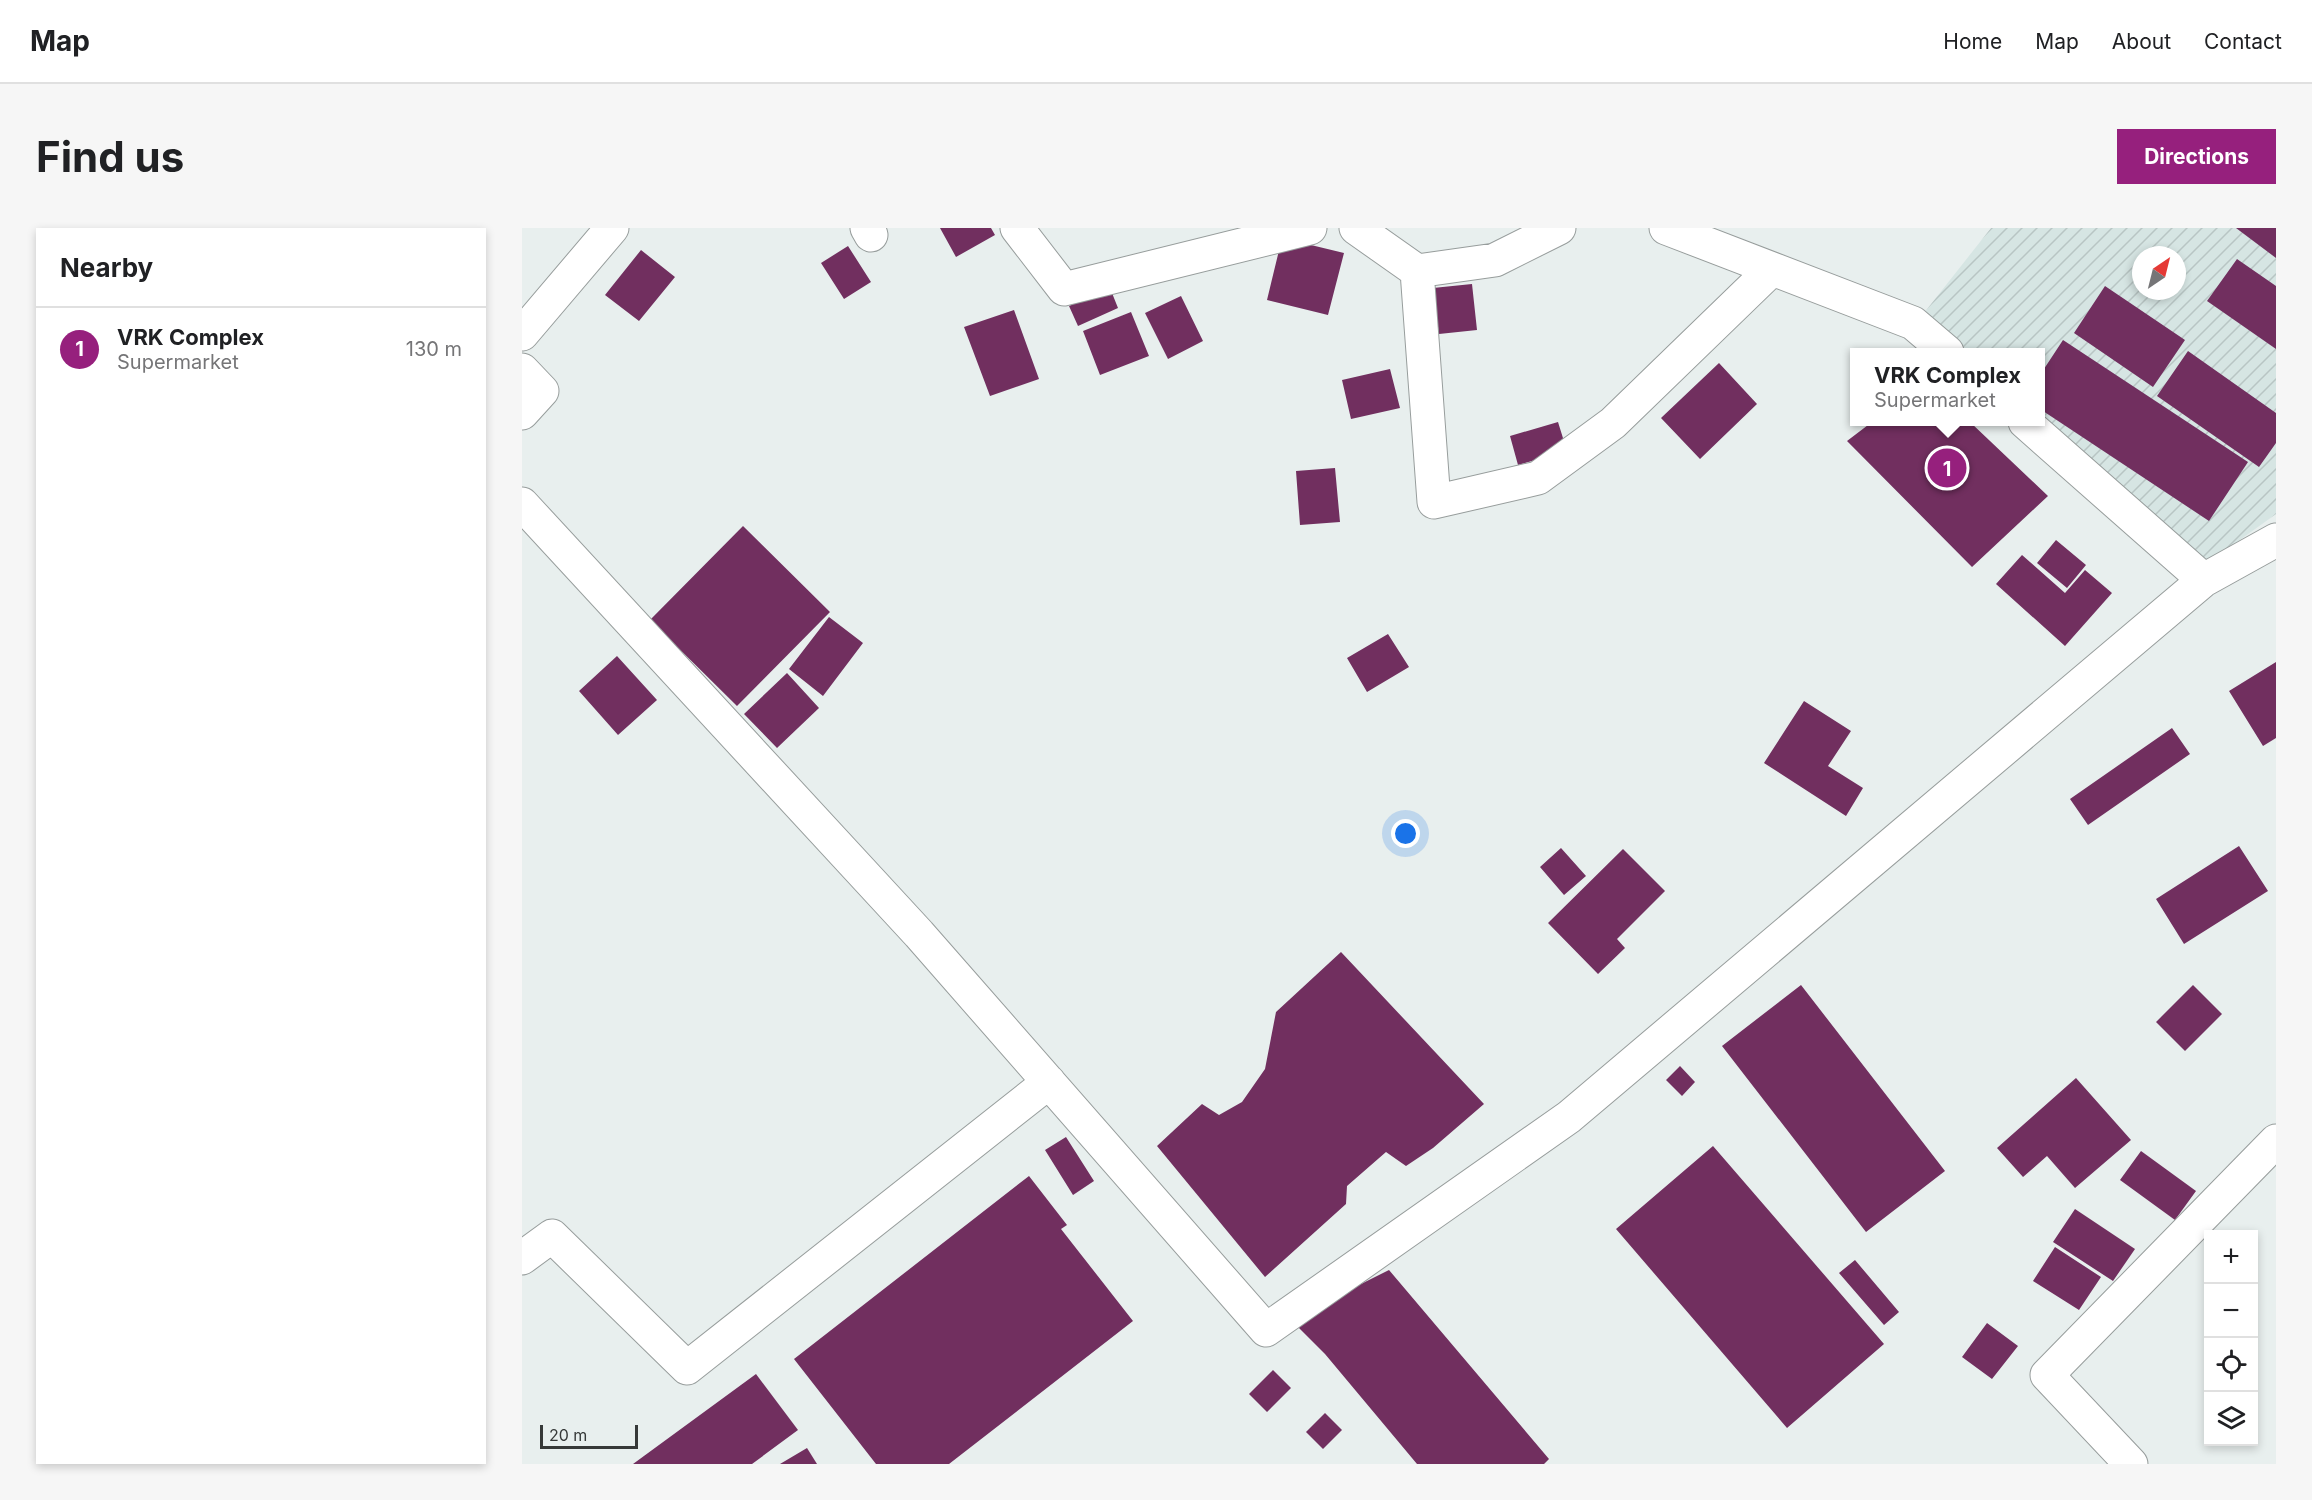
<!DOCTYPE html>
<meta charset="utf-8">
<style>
:root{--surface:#fff;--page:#f6f6f6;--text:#202124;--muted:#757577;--line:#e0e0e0;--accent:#96207d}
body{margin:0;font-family:Inter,sans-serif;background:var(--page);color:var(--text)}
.controls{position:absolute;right:18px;bottom:18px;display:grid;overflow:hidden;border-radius:0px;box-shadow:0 3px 9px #0003}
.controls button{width:54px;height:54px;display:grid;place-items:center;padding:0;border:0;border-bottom:2px solid var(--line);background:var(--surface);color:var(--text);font:30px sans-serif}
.compass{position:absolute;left:1610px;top:18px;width:54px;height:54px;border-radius:50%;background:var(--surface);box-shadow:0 3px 9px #0003;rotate:35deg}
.scale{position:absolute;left:18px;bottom:15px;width:98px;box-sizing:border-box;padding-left:6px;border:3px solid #363938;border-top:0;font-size:16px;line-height:21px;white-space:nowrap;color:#363938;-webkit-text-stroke:4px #e8efee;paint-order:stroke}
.you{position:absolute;left:884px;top:606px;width:21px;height:21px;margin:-15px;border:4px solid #fff;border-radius:50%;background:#1a73e8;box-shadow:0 0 0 9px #1a73e833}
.badge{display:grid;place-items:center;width:39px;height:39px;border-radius:50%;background:var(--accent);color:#fff;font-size:20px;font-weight:700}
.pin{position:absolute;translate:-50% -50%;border:3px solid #fff;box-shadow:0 2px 6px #0006}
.popup{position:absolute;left:1328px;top:120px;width:195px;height:78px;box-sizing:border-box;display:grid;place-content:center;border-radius:0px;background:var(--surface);filter:drop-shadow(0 2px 4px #0005);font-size:20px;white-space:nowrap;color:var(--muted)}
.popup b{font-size:22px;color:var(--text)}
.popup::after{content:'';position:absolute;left:50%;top:100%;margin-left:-12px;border:12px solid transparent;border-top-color:var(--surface)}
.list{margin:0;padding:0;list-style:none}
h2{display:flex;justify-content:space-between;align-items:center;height:78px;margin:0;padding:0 24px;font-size:26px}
h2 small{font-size:20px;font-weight:400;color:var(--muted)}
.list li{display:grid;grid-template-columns:39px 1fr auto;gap:18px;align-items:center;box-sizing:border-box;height:84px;padding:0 24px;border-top:2px solid var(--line)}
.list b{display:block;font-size:22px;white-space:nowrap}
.list p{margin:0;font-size:20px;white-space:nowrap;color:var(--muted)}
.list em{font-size:20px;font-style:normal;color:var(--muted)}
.icon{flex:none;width:33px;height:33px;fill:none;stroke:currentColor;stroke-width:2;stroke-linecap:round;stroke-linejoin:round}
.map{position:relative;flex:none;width:1754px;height:1236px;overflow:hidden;border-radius:0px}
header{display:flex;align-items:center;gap:36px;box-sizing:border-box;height:84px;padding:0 30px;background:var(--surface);border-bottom:2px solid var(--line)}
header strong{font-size:28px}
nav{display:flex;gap:33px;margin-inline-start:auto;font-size:21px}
.intro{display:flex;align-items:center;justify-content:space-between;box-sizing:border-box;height:144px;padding:0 36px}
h1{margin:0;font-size:42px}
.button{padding:15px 27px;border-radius:0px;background:var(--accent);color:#fff;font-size:21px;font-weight:700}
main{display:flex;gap:36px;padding:0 36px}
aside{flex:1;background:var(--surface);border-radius:0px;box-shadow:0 3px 9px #0003}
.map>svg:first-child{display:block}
.industrial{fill:url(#industrial-furrows);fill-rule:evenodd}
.building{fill:#712f5f}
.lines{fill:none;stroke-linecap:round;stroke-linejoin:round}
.minor-casing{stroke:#979d9c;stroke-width:35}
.minor{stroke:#fff;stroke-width:33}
</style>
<header>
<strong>Map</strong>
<nav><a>Home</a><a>Map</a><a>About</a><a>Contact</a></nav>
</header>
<div class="intro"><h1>Find us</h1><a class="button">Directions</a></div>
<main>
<aside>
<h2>Nearby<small></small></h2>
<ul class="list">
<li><span class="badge">1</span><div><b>VRK Complex</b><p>Supermarket</p></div><em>130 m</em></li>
</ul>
</aside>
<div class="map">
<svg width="1754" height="1236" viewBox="0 0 1754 1236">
<defs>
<pattern id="industrial-furrows" width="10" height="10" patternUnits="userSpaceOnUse" patternTransform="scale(1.5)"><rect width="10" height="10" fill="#d6e5e3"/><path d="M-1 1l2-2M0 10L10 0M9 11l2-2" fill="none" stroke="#b8c5c4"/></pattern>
</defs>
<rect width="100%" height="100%" fill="#e8efee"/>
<path class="industrial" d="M1469 0H1754V286L1680 339 1518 194V124H1441L1402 85ZM1619 27H1655V63H1619Z"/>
<path class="building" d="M418 0H469L473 7 434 29Z
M1714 0H1754V30Z
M760 10 822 25 806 87 745 72Z
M326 18 349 54 322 71 299 35Z
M119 22 153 49 117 93 83 67Z
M1715 31 1754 58V121L1685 73Z
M950 56 955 102 917 106 911 60Z
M1583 58 1663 112 1631 159 1552 105Z
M588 60 596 80 556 98 547 78Z
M659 68 681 113 646 131 623 85Z
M492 82 517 151 468 168 442 99Z
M609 84 627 128 578 147 561 103Z
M1541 112 1726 234 1687 293 1518 181V147Z
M1666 123 1754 185V215L1737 239 1635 168Z
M1197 135 1235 176 1178 231 1139 190Z
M868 141 878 180 829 191 820 152Z
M1036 194 1045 223 996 237 988 208Z
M1350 194H1448L1526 268 1450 339 1325 213Z
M813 240 818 294 778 297 774 243Z
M221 298 308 384 215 478 128 392Z
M1534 312 1564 337 1545 360 1515 335Z
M1500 327 1543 365 1563 342 1590 365 1543 418 1474 356Z
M307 389 341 415 301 468 267 441Z
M866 406 887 439 845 464 825 430Z
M95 428 135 472 96 507 57 463Z
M1754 434V510L1741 518 1707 463Z
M265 445 297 480 255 520 222 486Z
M1282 473 1329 503 1306 538 1341 560 1324 588 1242 535Z
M1650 500 1668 526 1566 597 1548 571Z
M1717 618 1746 663 1662 716 1634 671Z
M1039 620 1064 648 1042 667 1018 639Z
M1101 621 1143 663 1095 711 1103 720 1076 746 1026 695Z
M819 724 962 876 911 920 884 938 864 924 825 958 824 976 743 1049 635 918 680 876 697 887 720 874 743 841 754 784Z
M1279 757 1423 943 1344 1004 1200 818Z
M1671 757 1700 786 1663 823 1634 794Z
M1158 838 1173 854 1160 868 1144 852Z
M1554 850 1609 912 1553 960 1525 928 1501 949 1475 920Z
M544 909 572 953 551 967 523 922Z
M1191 918 1362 1116 1265 1200 1094 1001Z
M1619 923 1674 963 1653 992 1598 952Z
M507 948 545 997 539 1001 611 1093 427 1236H354L272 1131Z
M1553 981 1613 1021 1591 1053 1531 1014Z
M1533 1019 1579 1049 1557 1082 1511 1053Z
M1333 1032 1377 1084 1362 1097 1317 1045Z
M867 1042 1027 1231 1022 1236H895L803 1126 776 1099 835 1058Z
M1465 1095 1496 1118 1470 1151 1440 1129Z
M751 1142 769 1160 745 1184 727 1166Z
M234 1146 276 1202 230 1236H111Z
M803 1185 820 1202 801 1221 784 1204Z
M285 1220 295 1236H258Z"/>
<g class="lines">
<g class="minor-casing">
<path id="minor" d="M345 0 349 7
M495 0 542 61 788 0
M834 0 895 43 973 32 1037 0
M1144 0 1391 95 1425 124
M895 43 912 274 1016 250 1091 195 1250 41
M0 106 90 0
M0 142 20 163 0 185
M1503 194 1682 352
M0 276 397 706 744 1102 1047 889 1682 352 1754 312
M0 1030 30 1008 165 1140 527 854
M1609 1236 1525 1147 1754 913"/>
</g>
<use href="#minor" class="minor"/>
</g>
</svg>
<div class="controls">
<button>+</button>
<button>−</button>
<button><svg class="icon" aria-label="locate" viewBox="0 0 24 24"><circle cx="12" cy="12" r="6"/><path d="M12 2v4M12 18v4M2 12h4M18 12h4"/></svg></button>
<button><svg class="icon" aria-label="layers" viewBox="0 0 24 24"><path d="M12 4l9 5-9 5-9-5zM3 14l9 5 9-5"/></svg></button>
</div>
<svg class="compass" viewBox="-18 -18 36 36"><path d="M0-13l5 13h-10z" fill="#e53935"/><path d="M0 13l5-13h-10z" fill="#757577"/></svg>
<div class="scale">20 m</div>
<div class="you"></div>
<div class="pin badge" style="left:1425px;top:240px">1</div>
<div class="popup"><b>VRK Complex</b>Supermarket</div>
</div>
</main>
